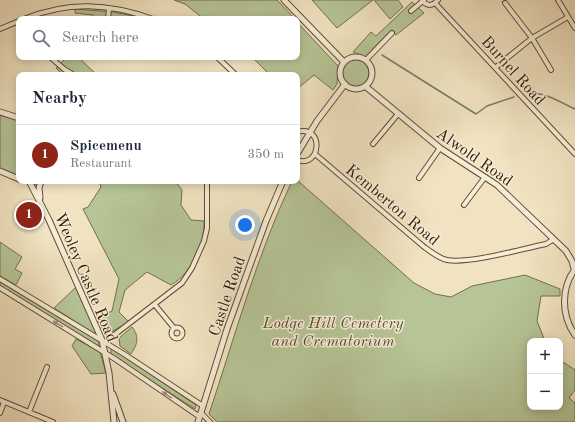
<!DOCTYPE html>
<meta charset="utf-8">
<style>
:root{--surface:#fff;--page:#f2f2f3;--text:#1f2937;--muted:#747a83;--line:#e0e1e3;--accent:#8f2418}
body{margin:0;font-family:"Old Standard TT",serif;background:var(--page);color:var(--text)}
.controls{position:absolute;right:12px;bottom:12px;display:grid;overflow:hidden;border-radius:8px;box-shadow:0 2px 10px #0003}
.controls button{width:36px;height:36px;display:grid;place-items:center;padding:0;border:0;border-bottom:1px solid var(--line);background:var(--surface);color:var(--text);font:20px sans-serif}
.you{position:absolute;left:245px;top:225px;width:14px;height:14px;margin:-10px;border:3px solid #fff;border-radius:50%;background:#1a73e8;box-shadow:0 0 0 6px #1a73e833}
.badge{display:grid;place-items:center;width:26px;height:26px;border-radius:50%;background:var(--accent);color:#fff;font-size:13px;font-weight:700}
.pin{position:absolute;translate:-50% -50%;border:2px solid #fff;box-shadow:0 1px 4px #0006}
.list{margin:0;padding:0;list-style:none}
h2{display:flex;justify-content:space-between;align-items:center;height:52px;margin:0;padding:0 16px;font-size:17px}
h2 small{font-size:13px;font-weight:400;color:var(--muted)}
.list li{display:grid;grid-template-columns:26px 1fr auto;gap:12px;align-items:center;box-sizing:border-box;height:60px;padding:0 16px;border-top:1px solid var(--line)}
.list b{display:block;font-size:15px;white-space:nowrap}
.list p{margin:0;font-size:13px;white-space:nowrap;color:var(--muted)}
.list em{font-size:13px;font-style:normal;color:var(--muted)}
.icon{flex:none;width:22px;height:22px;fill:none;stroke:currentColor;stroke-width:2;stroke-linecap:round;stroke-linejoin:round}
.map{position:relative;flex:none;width:575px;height:422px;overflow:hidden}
.search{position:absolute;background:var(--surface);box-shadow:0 2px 10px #0003;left:16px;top:16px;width:284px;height:44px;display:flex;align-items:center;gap:10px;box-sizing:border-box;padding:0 14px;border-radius:8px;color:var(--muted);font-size:15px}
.panel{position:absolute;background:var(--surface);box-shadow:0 2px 10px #0003;left:16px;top:72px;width:284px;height:112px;border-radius:8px}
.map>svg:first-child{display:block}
.green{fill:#b6c496;stroke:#74704d}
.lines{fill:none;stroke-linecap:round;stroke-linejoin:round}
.stream{stroke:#717d6c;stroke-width:1.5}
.minor-casing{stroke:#614d33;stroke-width:6}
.tertiary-casing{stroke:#614d33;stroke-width:7}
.minor{stroke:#f6edd7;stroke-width:4}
.tertiary{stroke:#f6edd7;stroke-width:5}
.oneway{fill:#9d8e78}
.labels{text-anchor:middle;stroke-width:3;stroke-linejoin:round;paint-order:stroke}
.street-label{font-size:16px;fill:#311b04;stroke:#f6edd7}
.park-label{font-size:16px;font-style:italic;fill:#594e30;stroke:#f6edd7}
</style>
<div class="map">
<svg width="575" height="422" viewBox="0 0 575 422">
<rect width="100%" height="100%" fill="#f1e3c1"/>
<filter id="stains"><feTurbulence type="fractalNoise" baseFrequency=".005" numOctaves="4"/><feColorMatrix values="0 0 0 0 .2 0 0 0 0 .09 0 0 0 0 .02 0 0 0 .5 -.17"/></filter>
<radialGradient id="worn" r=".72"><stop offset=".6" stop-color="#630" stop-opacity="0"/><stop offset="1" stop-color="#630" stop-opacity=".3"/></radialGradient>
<path class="green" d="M174 0H277L295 19H204L185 4Z
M312 0H373L337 28Z
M374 0H398L403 7 390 19Z
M412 2 424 13 396 35 392 31H390L365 57 353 52 371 32 376 36Z
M75 9 114 12 146 19H93V15L75 13Z
M297 22 338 66 337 84 333 90 314 75 297 89V75H270L252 57H297Z
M67 57H78L97 75H63L56 68Z
M341 73a14 14 0 1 1 28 0a14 14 0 1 1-28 0Z
M0 113 19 118V176L0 169Z
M297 180 414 283 435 294 451 297 472 286 525 275 560 289V296H541L537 321 545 341H530V407H560V360L575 370V390L569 398 575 403V422H217L209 414C235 336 257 255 292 181Z
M99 181H175L182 190 181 205 191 220 204 221C205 244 191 274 171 285L147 272 125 290 119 312 129 322 109 333 104 331 96 319 112 311 119 279 83 209 88 207 101 187Z
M0 242 22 257 15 269 22 273 16 285 0 276Z
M0 280 99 340V347L0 287Z
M76 287 98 336 54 308Z
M132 327C140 337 137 345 131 354L120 346 119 338Z
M76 339 100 352 106 373 91 374 72 346Z
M111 348 196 405 195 409 111 355Z"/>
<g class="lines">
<path class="stream" d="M382 55 476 114 487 106 514 97
M528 93C545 92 560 102 575 109"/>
<g class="minor-casing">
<path id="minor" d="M422 0C427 7 433 6 438 0
M558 0 575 28
M435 3 575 154
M505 3 532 38 551 70
M411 11 424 0
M24 19C68 1 108 3 153 19
M108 19 109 8
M0 29 19 21
M50 57 64 69 74 75
M217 57 236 75
M366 60 392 33
M496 67 532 38 568 17
M297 132C325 124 321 169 297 160
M373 144 398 114
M315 154 423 246C431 252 438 258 447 260 470 264 521 249 546 244L554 239
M419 178 440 148
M464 205 485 177
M0 279 124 354 203 406
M0 288 115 359 200 417
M155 305 174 328
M171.5 333a5.5 5.5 0 1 1 11 0a5.5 5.5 0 1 1-11 0Z
M105 342 182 283 192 268 204 241 207 228V181
M0 400 53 422
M29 412 47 367
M0 413 4 402
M201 413 210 422"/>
</g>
<g class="tertiary-casing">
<path id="tertiary" d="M284 0 344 62
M340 73a16 16 0 1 1 32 0a16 16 0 1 1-32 0Z
M365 86 440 148 497 185 566 251 572 261 574 269
M0 112 19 118
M297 154 317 121 345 84
M0 171 19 179
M29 181 49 220 102 340 109 373 114 422
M32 181H37
M40 198 39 188 41 181
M575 269C561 288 561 315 575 335
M113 394 123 422
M198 422 227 329 266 221 283 181"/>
</g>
<use href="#minor" class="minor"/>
<use href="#tertiary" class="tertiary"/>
</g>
<defs><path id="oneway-solid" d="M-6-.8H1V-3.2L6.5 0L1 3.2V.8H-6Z"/></defs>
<g class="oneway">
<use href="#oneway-solid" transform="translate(58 324) rotate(-148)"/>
<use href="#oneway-solid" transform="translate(167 395) rotate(-146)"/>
</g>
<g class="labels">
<g class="street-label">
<text transform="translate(514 70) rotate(48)" y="6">Burnel Road</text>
<text transform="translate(475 156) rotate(35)" y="6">Alwold Road</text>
<text transform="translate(393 204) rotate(40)" y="6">Kemberton Road</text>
<text transform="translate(87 277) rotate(67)" y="6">Weoley Castle Road</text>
<text transform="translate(226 296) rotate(-71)" y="6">Castle Road</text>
</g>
<g class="park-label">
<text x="333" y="328">Lodge Hill Cemetery<tspan x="333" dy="18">and Crematorium</tspan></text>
</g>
</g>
<rect width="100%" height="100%" filter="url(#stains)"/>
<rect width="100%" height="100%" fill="url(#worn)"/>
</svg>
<div class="controls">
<button>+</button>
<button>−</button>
</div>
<div class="you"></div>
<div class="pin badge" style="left:29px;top:215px">1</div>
<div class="search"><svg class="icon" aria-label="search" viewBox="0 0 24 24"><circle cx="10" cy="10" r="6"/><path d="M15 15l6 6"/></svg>Search here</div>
<section class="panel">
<h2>Nearby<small></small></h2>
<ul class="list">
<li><span class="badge">1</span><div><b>Spicemenu</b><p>Restaurant</p></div><em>350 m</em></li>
</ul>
</section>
</div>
